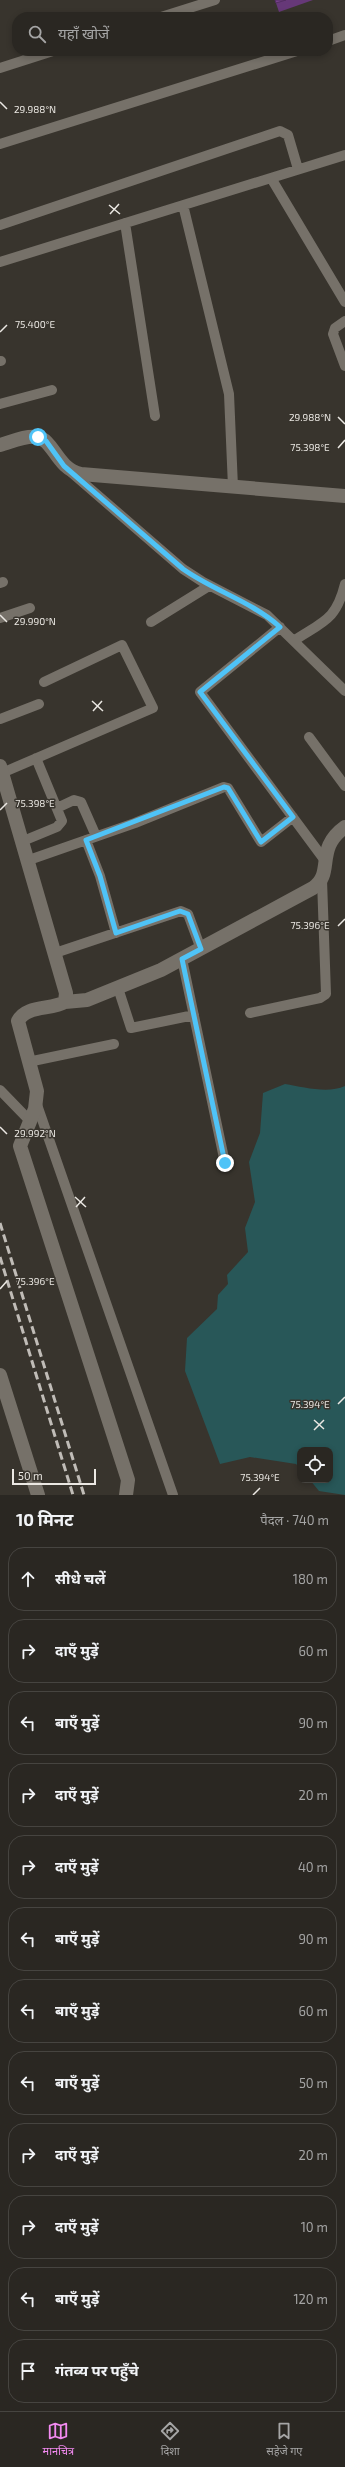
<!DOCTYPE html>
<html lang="hi">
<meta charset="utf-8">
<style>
:root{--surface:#2a2722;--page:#322f2a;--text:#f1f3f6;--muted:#a5a5a5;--line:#464440;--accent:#f38af1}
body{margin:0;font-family:"Exo 2","Noto Sans Devanagari",sans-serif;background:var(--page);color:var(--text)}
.controls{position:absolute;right:12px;bottom:12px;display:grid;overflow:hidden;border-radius:8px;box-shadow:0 2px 6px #0003}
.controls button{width:36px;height:36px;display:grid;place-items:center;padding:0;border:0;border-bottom:1px solid var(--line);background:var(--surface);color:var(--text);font:20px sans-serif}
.scale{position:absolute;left:12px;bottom:10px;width:84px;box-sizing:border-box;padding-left:4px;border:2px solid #ebe8e3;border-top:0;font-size:11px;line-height:14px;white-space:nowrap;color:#ebe8e3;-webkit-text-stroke:3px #38342d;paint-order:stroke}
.stop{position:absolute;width:12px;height:12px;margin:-9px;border:3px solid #4fc3f7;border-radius:50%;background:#fff}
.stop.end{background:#4fc3f7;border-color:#fff;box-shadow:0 1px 4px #0008}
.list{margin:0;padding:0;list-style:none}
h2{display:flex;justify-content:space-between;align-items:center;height:52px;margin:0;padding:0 16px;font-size:17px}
h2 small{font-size:13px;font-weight:400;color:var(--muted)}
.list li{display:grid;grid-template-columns:26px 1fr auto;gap:12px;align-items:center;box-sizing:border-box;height:64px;margin:0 8px 8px;padding:0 8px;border:1px solid var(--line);border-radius:16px}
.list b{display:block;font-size:15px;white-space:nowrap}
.list em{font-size:13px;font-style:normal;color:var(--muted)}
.icon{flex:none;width:22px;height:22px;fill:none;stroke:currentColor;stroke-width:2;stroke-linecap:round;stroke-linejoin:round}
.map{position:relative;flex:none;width:345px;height:1495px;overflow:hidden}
.search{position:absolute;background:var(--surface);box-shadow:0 2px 6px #0003;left:12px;right:12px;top:12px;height:44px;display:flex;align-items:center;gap:10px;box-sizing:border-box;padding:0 14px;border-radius:16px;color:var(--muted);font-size:15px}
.sheet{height:916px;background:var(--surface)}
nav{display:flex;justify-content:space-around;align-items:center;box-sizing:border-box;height:56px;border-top:1px solid var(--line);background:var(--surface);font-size:11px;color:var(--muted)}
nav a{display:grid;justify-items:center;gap:2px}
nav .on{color:var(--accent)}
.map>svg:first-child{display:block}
.water{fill:#285758}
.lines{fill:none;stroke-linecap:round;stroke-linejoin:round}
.street{stroke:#767169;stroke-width:10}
.secondary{stroke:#767169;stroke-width:14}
.rail{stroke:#c0bcb7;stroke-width:3;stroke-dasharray:8 4;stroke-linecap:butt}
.wall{fill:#663878}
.building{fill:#77418b;stroke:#532e61}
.route{stroke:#4fc3f7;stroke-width:5}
.ticks{fill:none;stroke:#ebe8e3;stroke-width:1.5}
.ticks-label{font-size:10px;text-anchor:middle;fill:#ebe8e3;stroke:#38342d;stroke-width:3;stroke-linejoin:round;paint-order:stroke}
</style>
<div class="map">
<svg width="345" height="1495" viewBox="0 0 345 1495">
<rect width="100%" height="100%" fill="#38342d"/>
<path class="water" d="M285 1084C303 1087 328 1094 345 1086V1495L319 1491 310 1480H330V1450H300V1468L296 1464 250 1457 220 1464 185 1371 187 1338 217 1309 218 1295 228 1284 227 1275 248 1252 245 1228 255 1202 249 1162 260 1133 263 1093Z"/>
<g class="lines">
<path class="street" d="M161 17 215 0
M328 41 345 35
M0 68 53 51
M0 144 297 51
M271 178 345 302
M183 205 229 394 233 487
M125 223 155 416
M0 225 280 131 288 135 298 169
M0 262 345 155
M345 321 335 328 333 334 345 366
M0 361H1
M0 404 52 390
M72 473 183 569 203 582 267 615 345 691
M0 583 3 582
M0 618 30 608
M151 622 209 586
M280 627 200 692 326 862
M295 640C324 621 336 620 345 584
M0 719 39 704
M309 737 345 786
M2 773 153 708 122 645 44 682
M57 808 74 800 81 802 96 836
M86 840 100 876 116 933
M23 841 57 827 62 821 36 758
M29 860 135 823 224 787 228 788 261 842 293 817
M55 953 181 911 188 914 201 949
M182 959 225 1163
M118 988 131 1028 194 1015
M250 1013 320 998 326 994 322 880
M28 1062 114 1044
M0 1090 31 1122
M36 1102 173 1495"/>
<path class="secondary" d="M0 445C11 442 26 435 37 437 54 440 56 468 81 474L345 496
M0 766 66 993 65 1002C51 1010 26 1005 18 1021L37 1091 35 1109 20 1146 128 1480 126 1495
M65 1002 87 1000 161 970 313 888C335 873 314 849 345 827
M0 1375 38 1495"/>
<path class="rail" d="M0 1223 84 1495
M0 1257 73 1495"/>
</g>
<path class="wall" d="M275 0H313L279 12Z"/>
<path class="building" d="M275 0H286L276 3Z"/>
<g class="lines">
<path class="route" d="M38 437 46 441 64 466 183 569C214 591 251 601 280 627L200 692 293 817 261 842 228 788 224 787 86 840 100 876 116 933 180 911 188 914 201 949 182 959 225 1163"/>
</g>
<path class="ticks" d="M0 102 7 109M109 205 120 214M110 214 119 204M0 332 7 325M338 417 345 424M338 448 345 440M0 615 7 622M92 701 103 711M93 711 102 701M0 810 7 803M338 926 345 919M0 1127 7 1134M75 1197 86 1207M76 1207 85 1197M0 1289 7 1281M338 1404 345 1397M314 1420 324 1429M314 1430 324 1420M253 1495 260 1488"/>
<g class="ticks-label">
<text x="35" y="113">29.988°N</text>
<text x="35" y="328">75.400°E</text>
<text x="310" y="421">29.988°N</text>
<text x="310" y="451">75.398°E</text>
<text x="35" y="625">29.990°N</text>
<text x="35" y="807">75.398°E</text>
<text x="310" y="929">75.396°E</text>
<text x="35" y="1137">29.992°N</text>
<text x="35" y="1285">75.396°E</text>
<text x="310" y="1408">75.394°E</text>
<text x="260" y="1481">75.394°E</text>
</g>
</svg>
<div class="controls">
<button><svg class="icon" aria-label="locate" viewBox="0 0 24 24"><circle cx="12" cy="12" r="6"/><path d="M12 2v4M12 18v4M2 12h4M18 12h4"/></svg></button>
</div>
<div class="scale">50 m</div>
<div class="stop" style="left:38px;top:437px"></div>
<div class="stop end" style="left:225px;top:1163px"></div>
<div class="search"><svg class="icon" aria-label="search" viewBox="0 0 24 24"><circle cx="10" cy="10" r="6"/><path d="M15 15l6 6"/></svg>यहाँ खोजें</div>
</div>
<section class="sheet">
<h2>10 मिनट<small>पैदल · 740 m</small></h2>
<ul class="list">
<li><svg class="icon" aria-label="ahead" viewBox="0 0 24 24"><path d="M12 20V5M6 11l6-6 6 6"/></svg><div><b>सीधे चलें</b></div><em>180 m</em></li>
<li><svg class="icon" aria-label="right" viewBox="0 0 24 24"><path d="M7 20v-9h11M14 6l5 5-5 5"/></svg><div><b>दाएँ मुड़ें</b></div><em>60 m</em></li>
<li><svg class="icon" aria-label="left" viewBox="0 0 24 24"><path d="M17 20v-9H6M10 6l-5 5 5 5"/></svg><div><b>बाएँ मुड़ें</b></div><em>90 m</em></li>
<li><svg class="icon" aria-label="right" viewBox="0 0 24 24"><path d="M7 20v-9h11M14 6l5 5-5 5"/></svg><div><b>दाएँ मुड़ें</b></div><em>20 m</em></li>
<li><svg class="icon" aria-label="right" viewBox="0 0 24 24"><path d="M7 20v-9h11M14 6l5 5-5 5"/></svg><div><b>दाएँ मुड़ें</b></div><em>40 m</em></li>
<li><svg class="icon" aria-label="left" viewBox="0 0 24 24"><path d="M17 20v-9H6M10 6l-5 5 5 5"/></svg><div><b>बाएँ मुड़ें</b></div><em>90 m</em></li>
<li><svg class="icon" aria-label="left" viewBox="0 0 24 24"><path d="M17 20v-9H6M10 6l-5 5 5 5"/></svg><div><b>बाएँ मुड़ें</b></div><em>60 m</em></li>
<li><svg class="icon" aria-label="left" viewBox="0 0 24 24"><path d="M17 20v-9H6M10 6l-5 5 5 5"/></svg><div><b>बाएँ मुड़ें</b></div><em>50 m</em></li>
<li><svg class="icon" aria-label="right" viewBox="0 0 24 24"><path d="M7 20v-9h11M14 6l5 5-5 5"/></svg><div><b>दाएँ मुड़ें</b></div><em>20 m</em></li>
<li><svg class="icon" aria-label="right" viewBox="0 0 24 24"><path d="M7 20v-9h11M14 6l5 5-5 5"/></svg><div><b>दाएँ मुड़ें</b></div><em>10 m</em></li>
<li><svg class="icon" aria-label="left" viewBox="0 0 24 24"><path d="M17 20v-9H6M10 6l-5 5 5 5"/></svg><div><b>बाएँ मुड़ें</b></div><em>120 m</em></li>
<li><svg class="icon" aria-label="arrive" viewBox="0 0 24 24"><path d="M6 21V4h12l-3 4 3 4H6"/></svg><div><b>गंतव्य पर पहुँचे</b></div></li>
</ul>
</section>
<nav>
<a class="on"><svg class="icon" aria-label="map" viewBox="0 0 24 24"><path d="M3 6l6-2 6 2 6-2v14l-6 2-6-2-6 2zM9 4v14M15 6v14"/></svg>मानचित्र</a>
<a><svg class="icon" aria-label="directions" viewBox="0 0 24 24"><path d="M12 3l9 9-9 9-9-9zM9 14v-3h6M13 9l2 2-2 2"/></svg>दिशा</a>
<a><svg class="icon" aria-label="saved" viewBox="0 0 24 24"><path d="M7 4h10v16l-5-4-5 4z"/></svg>सहेजे गए</a>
</nav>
